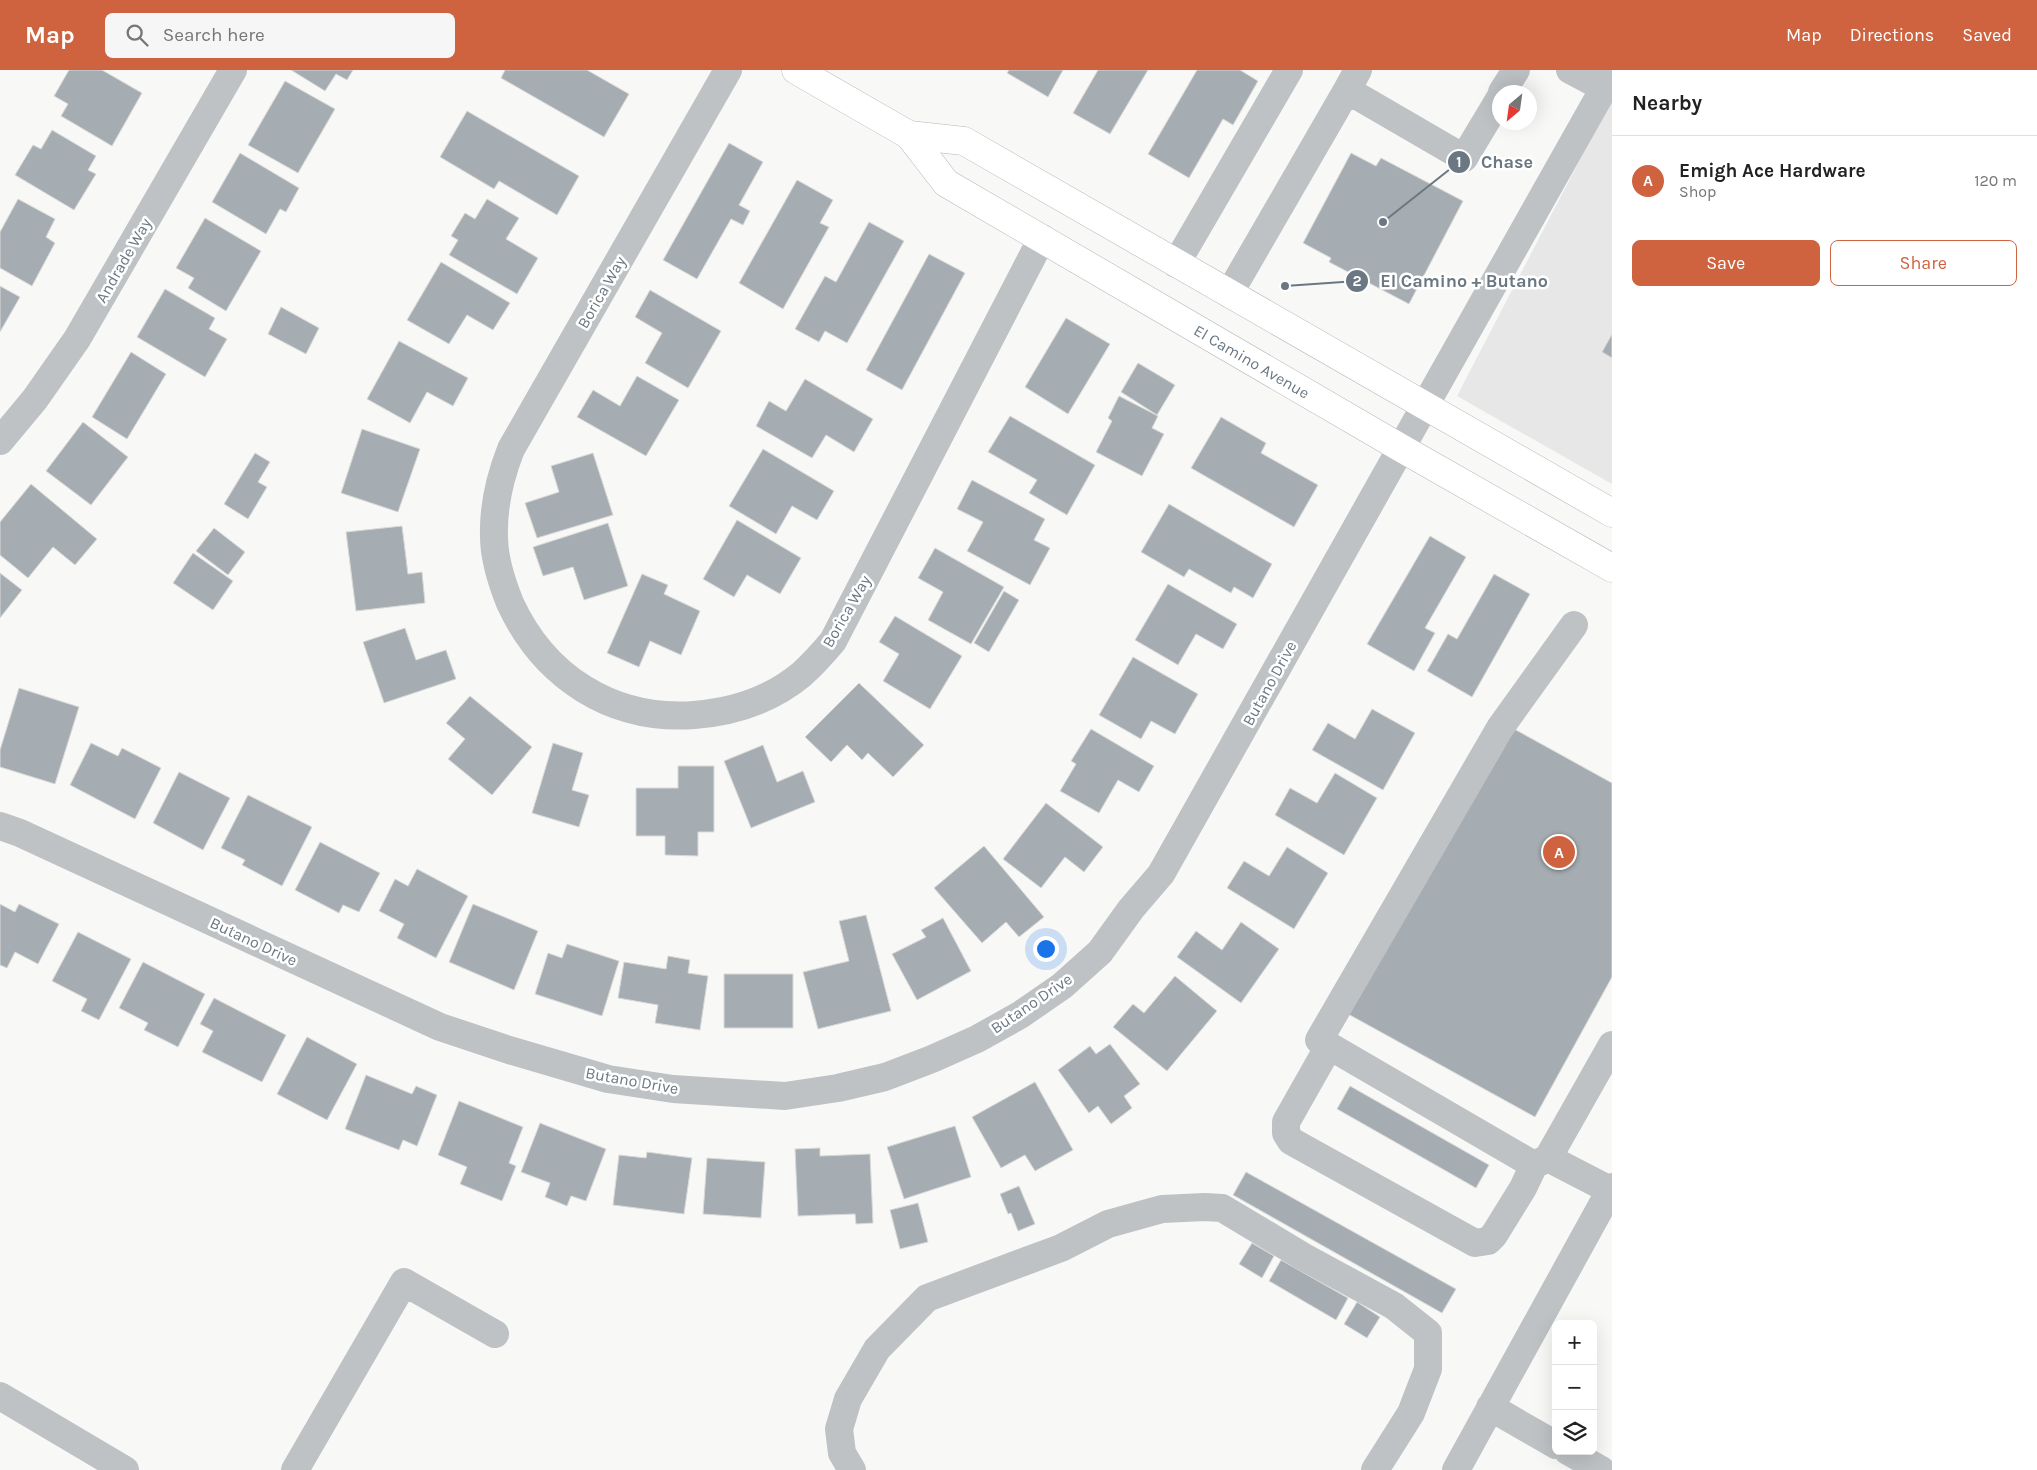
<!DOCTYPE html>
<meta charset="utf-8">
<style>
:root{--surface:#fff;--page:#f6f6f6;--text:#222;--muted:#767676;--line:#e0e0e0;--accent:#cf633f}
body{margin:0;font-family:Karla,sans-serif;background:var(--page);color:var(--text)}
.controls{position:absolute;right:15px;bottom:15px;display:grid;overflow:hidden;border-radius:8px;box-shadow:0 5px 20px #0002}
.controls button{width:45px;height:45px;display:grid;place-items:center;padding:0;border:0;border-bottom:1px solid var(--line);background:var(--surface);color:var(--text);font:25px sans-serif}
.compass{position:absolute;left:1492px;top:15px;width:45px;height:45px;border-radius:50%;background:var(--surface);box-shadow:0 5px 20px #0002;rotate:209deg}
.you{position:absolute;left:1045px;top:878px;width:18px;height:18px;margin:-12px;border:4px solid #fff;border-radius:50%;background:#1a73e8;box-shadow:0 0 0 8px #1a73e833}
.badge{display:grid;place-items:center;width:32px;height:32px;border-radius:50%;background:var(--accent);color:#fff;font-size:16px;font-weight:700}
.pin{position:absolute;translate:-50% -50%;border:2px solid #fff;box-shadow:0 1px 5px #0006}
.list{margin:0;padding:0;list-style:none}
h2{display:flex;justify-content:space-between;align-items:center;height:65px;margin:0;padding:0 20px;font-size:21px}
h2 small{font-size:16px;font-weight:400;color:var(--muted)}
.list li{display:grid;grid-template-columns:32px 1fr auto;gap:15px;align-items:center;box-sizing:border-box;height:90px;padding:0 20px;border-top:1px solid var(--line)}
.list b{display:block;font-size:19px;white-space:nowrap}
.list p{margin:0;font-size:16px;white-space:nowrap;color:var(--muted)}
.list em{font-size:16px;font-style:normal;color:var(--muted)}
.actions{display:flex;gap:10px;padding:15px 20px}
.actions a{flex:1;padding:11px 0;border:1px solid var(--accent);border-radius:8px;text-align:center;font-size:18px;color:var(--accent)}
.actions .main{background:var(--accent);color:#fff}
.icon{flex:none;width:28px;height:28px;fill:none;stroke:currentColor;stroke-width:2;stroke-linecap:round;stroke-linejoin:round}
.map{position:relative;flex:none;width:1612px;height:1400px;overflow:hidden}
header{display:flex;align-items:center;gap:30px;box-sizing:border-box;height:70px;padding:0 25px;background:var(--accent);color:#fff}
header strong{font-size:24px}
nav{display:flex;gap:28px;margin-inline-start:auto;font-size:18px}
.search{width:350px;height:45px;background:var(--page);display:flex;align-items:center;gap:12px;box-sizing:border-box;padding:0 18px;border-radius:8px;color:var(--muted);font-size:19px}
main{display:flex}
aside{flex:1;background:var(--surface)}
.map>svg:first-child{display:block}
.built{fill:#e6e7e6}
.building{fill:#a6adb2;stroke:#dadad8}
.lines{fill:none;stroke-linecap:round;stroke-linejoin:round}
.major-casing{stroke:#b2b6b9;stroke-width:29}
.minor{stroke:#bec2c5;stroke-width:28}
.major{stroke:#fff;stroke-width:28}
.labels{text-anchor:middle;stroke-width:5;stroke-linejoin:round;paint-order:stroke}
.street-label{font-size:16px;fill:#6b7883;stroke:#fff}
.leader{fill:none;stroke:#6b7883;stroke-width:2}
.callout-dot{fill:#6b7883;stroke:#fff;stroke-width:2}
.mark-label{font-size:15px;text-anchor:middle;font-weight:bold;fill:#fff}
.callout-label{font-size:18px;text-anchor:middle;font-weight:bold;fill:#6b7883;stroke:#fff;stroke-width:5;stroke-linejoin:round;paint-order:stroke}
</style>
<header>
<strong>Map</strong>
<div class="search"><svg class="icon" aria-label="search" viewBox="0 0 24 24"><circle cx="10" cy="10" r="6"/><path d="M15 15l6 6"/></svg>Search here</div>
<nav><a>Map</a><a>Directions</a><a>Saved</a></nav>
</header>
<main>
<div class="map">
<svg width="1612" height="1400" viewBox="0 0 1612 1400">
<rect width="100%" height="100%" fill="#f8f8f6"/>
<path class="built" d="M1612 28V414L1457 326Z"/>
<path class="building" d="M69 0H102L142 23 112 76 61 46 68 34 54 26Z
M291 0H353L347 10 336 4 325 21Z
M505 0H587L629 24 604 67 501 8Z
M1009 0H1063L1048 27 1007 3Z
M1098 0H1148L1110 64 1073 43Z
M1197 0H1240L1258 11 1233 55 1223 49 1189 108 1148 84Z
M285 11 335 39 298 103 248 75Z
M467 41 579 106 557 145 499 111 494 119 440 87Z
M52 60 96 86 88 100 96 104 74 140 15 105 33 75 41 79Z
M729 73 763 92 739 135 750 141 743 155 731 149 697 209 663 190Z
M240 83 299 118 286 142 280 139 266 164 212 132Z
M1351 83 1376 96 1381 88 1463 131 1409 234 1329 192 1331 188 1303 173Z
M797 110 833 130 820 153 829 157 783 239 739 213Z
M18 129 55 149 46 167 55 173 32 216 0 198V162Z
M487 129 519 148 506 169 538 188 517 224 449 185 458 170 451 166 465 143 475 149Z
M205 148 261 181 226 241 188 218 194 208 176 198Z
M869 152 904 171 847 273 825 261 819 272 795 259 825 206 836 212Z
M929 184 965 203 902 320 866 300Z
M441 192 510 233 493 260 467 245 449 274 407 250Z
M0 216 20 227 0 262Z
M165 219 215 248 209 259 227 269 205 307 137 267Z
M650 220 721 261 688 318 645 293 662 263 635 247Z
M281 237 319 258 306 284 268 264Z
M1066 248 1110 274 1068 344 1025 317Z
M1612 264V288L1602 282Z
M399 271 468 308 453 336 427 322 410 353 367 329Z
M131 282 166 304 127 369 92 347Z
M1138 293 1175 315 1157 345 1121 322Z
M637 306 679 330 646 386 577 347 593 320 620 336Z
M805 309 873 349 854 382 826 365 812 388 756 356 769 331 786 341Z
M1119 326 1158 346 1152 358 1164 364 1142 406 1096 382 1112 351 1108 348Z
M1010 346 1095 395 1067 445 1029 423 1037 410 988 382Z
M1221 347 1266 373 1261 383 1318 415 1294 457 1191 398Z
M83 352 128 387 91 435 46 401Z
M362 359 420 379 398 442 341 423Z
M763 379 834 421 817 450 792 436 776 464 729 436Z
M255 383 270 392 258 412 267 417 248 449 224 434Z
M593 383 613 445 537 468 525 433 559 422 551 396Z
M972 410 1045 449 1034 470 1050 478 1030 515 967 481 983 452 957 439Z
M31 414 97 469 75 495 53 477 28 508 0 485V452Z
M1169 434 1272 494 1253 528 1234 517 1231 523 1189 499 1184 507 1141 482Z
M737 450 801 488 780 524 747 505 734 527 703 509Z
M608 453 628 516 584 530 573 497 543 506 533 477Z
M402 456 408 504 422 502 425 533 356 541 346 462Z
M214 458 245 482 228 505 196 481Z
M1430 466 1466 487 1425 558 1435 563 1414 601 1367 574Z
M935 478 1004 517 971 574 928 550 943 522 918 508Z
M193 483 233 511 213 540 173 513Z
M0 503 22 520 0 548Z
M642 504 668 515 664 524 700 541 681 585 650 571 639 597 607 583Z
M1494 504 1530 524 1472 627 1427 601 1448 564 1457 569Z
M1168 514 1237 554 1223 579 1196 564 1178 595 1135 570Z
M1004 521 1019 530 989 582 974 573Z
M895 546 962 586 930 639 883 611 899 584 879 572Z
M405 558 416 590 446 580 456 609 384 633 363 572Z
M1133 587 1198 624 1175 664 1151 651 1141 669 1099 645Z
M859 613 924 675 893 707 868 683 862 690 847 675 831 692 805 667Z
M19 618 79 637 55 714 0 697V680Z
M470 626 532 677 492 725 448 689 465 669 446 653Z
M1372 639 1415 663 1383 720 1312 680 1328 653 1355 669Z
M1507 655 1612 713V907L1535 1047 1348 944Z
M1091 659 1154 696 1139 722 1118 710 1099 743 1060 721 1076 694 1071 691Z
M91 673 118 686 122 678 161 698 135 749 70 715Z
M553 673 583 683 572 720 589 725 579 757 532 743Z
M763 675 777 712 803 701 815 732 751 758 724 691Z
M678 696H714V762H698V786L665 785V766H636V718H678Z
M179 702 230 728 203 780 153 753Z
M1335 703 1377 728 1344 785 1275 745 1290 718 1317 733Z
M248 725 312 757 282 816 242 795 245 790 221 778Z
M1046 733 1103 777 1084 802 1065 787 1041 818 1003 789Z
M320 772 380 803 359 842 343 835 339 843 295 820Z
M984 776 1044 847 1019 867 1006 852 982 873 934 818Z
M1287 777 1328 803 1294 859 1227 818 1244 791 1269 806Z
M417 799 468 826 436 888 397 868 404 854 379 841 395 809 408 816Z
M0 834 15 842 19 834 59 854 38 894 15 882 7 898 0 895Z
M473 834 538 861 514 920 449 892Z
M866 845 891 941 818 959 803 902 849 891 839 851Z
M943 848 971 901 917 930 892 884 926 867 921 860Z
M1241 852 1279 879 1241 933 1177 887 1196 861 1222 880Z
M78 862 131 889 99 950 81 941 87 929 52 911Z
M567 874 619 891 602 946 535 924 548 883 562 888Z
M668 886 690 890 688 903 708 906 700 960 655 953 658 935 618 928 624 892 666 899Z
M143 892 205 924 178 977 144 960 148 953 119 938Z
M724 904H793V958H724Z
M1175 906 1217 941 1167 1001 1113 957 1133 934 1144 943Z
M214 928 286 965 262 1012 202 982 213 961 200 954Z
M307 967 357 994 327 1050 277 1024Z
M1110 974 1140 1014 1124 1026 1132 1038 1111 1054 1098 1036 1089 1043 1058 1000 1090 976 1096 984Z
M366 1005 412 1024 416 1016 437 1025 417 1076 403 1070 399 1080 345 1059Z
M1035 1012 1073 1080 1035 1101 1025 1085 1001 1098 972 1047Z
M1350 1016 1489 1095 1476 1118 1337 1039Z
M459 1031 523 1057 509 1093 516 1096 502 1131 460 1114 467 1097 438 1085Z
M540 1053 606 1079 586 1131 571 1126 567 1136 545 1127 550 1113 521 1102Z
M955 1056 971 1107 904 1129 887 1077Z
M820 1078V1086L870 1084 873 1153 856 1154 855 1144 798 1146 795 1079Z
M647 1082 692 1088 684 1144 613 1135 619 1085 646 1088Z
M707 1088 765 1092 761 1148 703 1144Z
M1246 1102 1456 1219 1442 1243 1233 1125Z
M1019 1116 1035 1154 1018 1161 1011 1143 1008 1144 1000 1124Z
M918 1133 928 1172 900 1179 890 1140Z
M1252 1173 1274 1186 1262 1208 1239 1194Z
M1281 1190 1348 1228 1336 1250 1269 1211Z
M1357 1232 1380 1247 1367 1268 1344 1254Z"/>
<g class="lines">
<g class="major-casing">
<g id="major">
<path id="s1" d="M796 0 909 65 946 113 1401 378 1612 498"/>
<path d="M909 65 964 71 1612 443"/>
</g>
</g>
<path class="minor" d="M728 0 511 379C500 407 493 437 494 467 494 489 502 513 510 533 544 607 612 651 694 645 733 642 771 630 802 604 813 594 823 583 833 571L1042 168
M1358 0 1347 20 1464 88 1500 28
M1570 0 1604 18
M1502 22 1516 0
M1176 194 1289 0
M1229 224 1347 20
M0 371 35 329 77 269 233 0
M0 756 20 763 440 957 509 980 608 1009 673 1019 785 1026 838 1018 885 1007 932 989 977 969 1020 945 1062 916 1100 882 1131 839 1161 804 1612 4
M1329 976 1286 1052V1063L1291 1071 1475 1173 1488 1171 1494 1165 1523 1118 1534 1095 1548 1088 1610 1120
M1548 1088 1612 975
M1534 1095 1319 970 1500 658 1574 555
M0 1326 125 1400
M1490 1337 1556 1375
M1568 1381 1601 1400
M295 1400 404 1212 495 1264
M852 1400 842 1383 839 1359 848 1329 877 1279 927 1228 1061 1178 1108 1154 1162 1139 1205 1137 1222 1138 1304 1187 1394 1236 1428 1263V1299L1411 1343 1375 1400
M1456 1400 1612 1117"/>
<use href="#major" class="major"/>
</g>
<g class="labels">
<g class="street-label">
<text transform="translate(123 190) rotate(-60)" y="6">Andrade Way</text>
<text transform="translate(601 222) rotate(-60)" y="6">Borica Way</text>
<text dy="6" stroke="none"><textPath href="#s1" startOffset="545">El Camino Avenue</textPath></text>
<text transform="translate(846 541) rotate(-60)" y="6">Borica Way</text>
<text transform="translate(1269 613) rotate(-61)" y="6">Butano Drive</text>
<text transform="translate(254 871) rotate(25)" y="6">Butano Drive</text>
<text transform="translate(1031 933) rotate(-34)" y="6">Butano Drive</text>
<text transform="translate(632 1010) rotate(10)" y="6">Butano Drive</text>
</g>
</g>
<path class="leader" d="M1383 152L1459 92M1285 216L1357 211"/>
<g class="callout-dot">
<circle cx="1383" cy="152" r="5"/>
<circle cx="1285" cy="216" r="5"/>
<circle cx="1459" cy="92" r="12"/>
<circle cx="1357" cy="211" r="12"/>
</g>
<g class="mark-label">
<text x="1459" y="97">1</text>
<text x="1357" y="216">2</text>
</g>
<g class="callout-label">
<text x="1507" y="98">Chase</text>
<text x="1464" y="217">El Camino + Butano</text>
</g>
</svg>
<div class="controls">
<button>+</button>
<button>−</button>
<button><svg class="icon" aria-label="layers" viewBox="0 0 24 24"><path d="M12 4l9 5-9 5-9-5zM3 14l9 5 9-5"/></svg></button>
</div>
<svg class="compass" viewBox="-18 -18 36 36"><path d="M0-13l5 13h-10z" fill="#e53935"/><path d="M0 13l5-13h-10z" fill="#767676"/></svg>
<div class="you"></div>
<div class="pin badge" style="left:1559px;top:782px">A</div>
</div>
<aside>
<h2>Nearby<small></small></h2>
<ul class="list">
<li><span class="badge">A</span><div><b>Emigh Ace Hardware</b><p>Shop</p></div><em>120 m</em></li>
</ul>
<div class="actions"><a class="main">Save</a><a>Share</a></div>
</aside>
</main>
